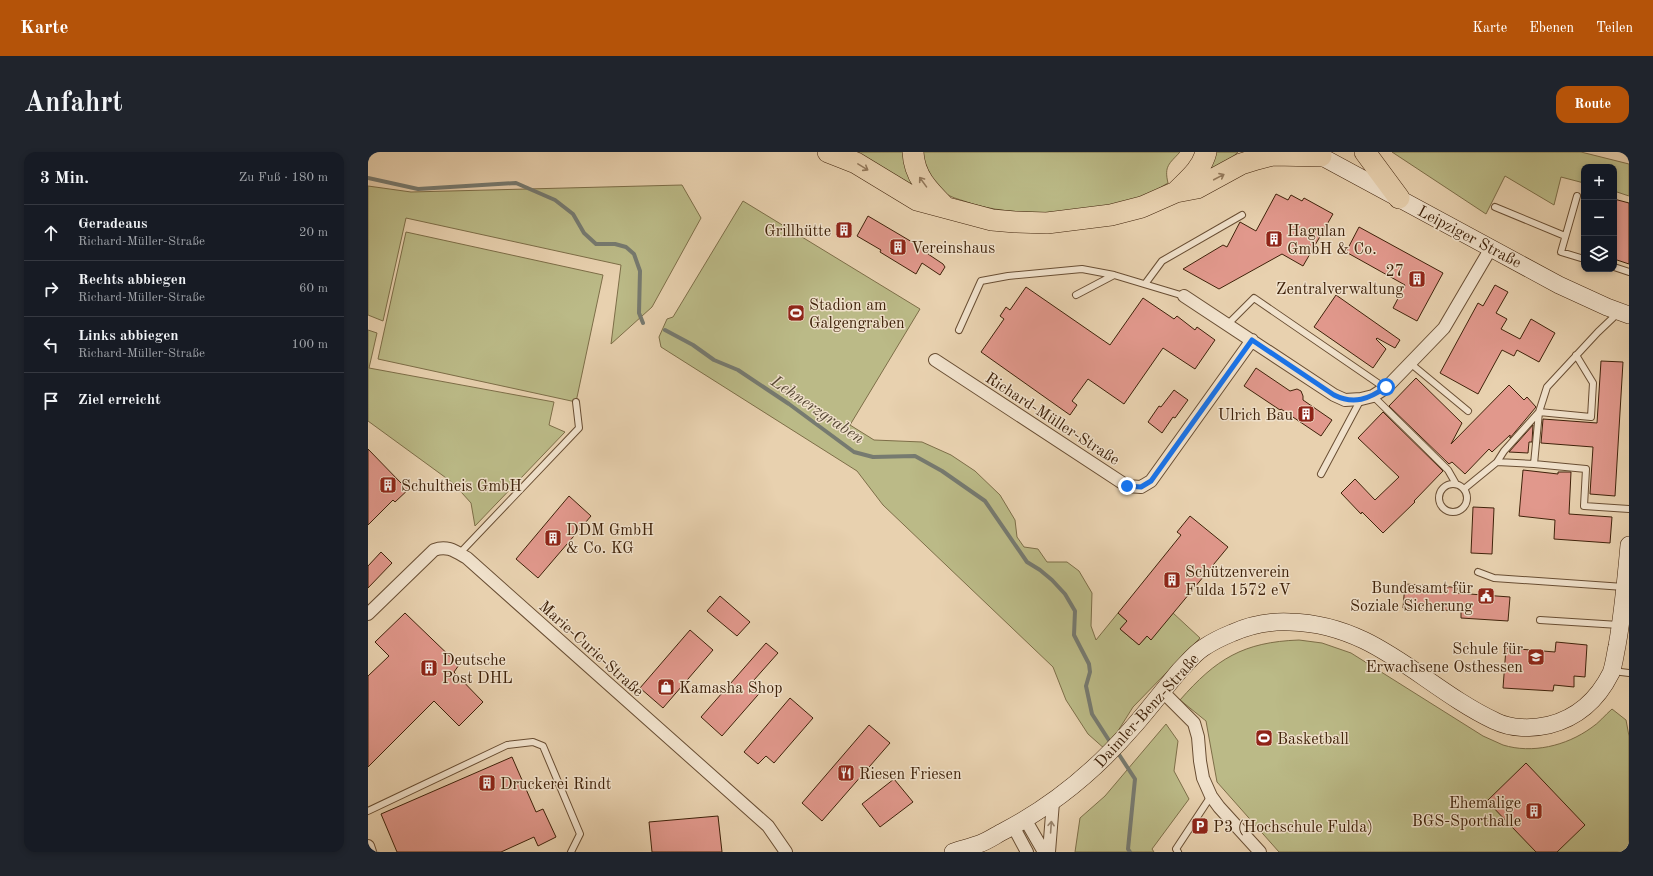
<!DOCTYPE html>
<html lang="de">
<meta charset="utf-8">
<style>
:root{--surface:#171b24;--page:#20242c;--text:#f1f3f6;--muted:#9ea1a6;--line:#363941;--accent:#b45309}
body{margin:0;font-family:"Old Standard TT",serif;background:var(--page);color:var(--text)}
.controls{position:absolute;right:12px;top:12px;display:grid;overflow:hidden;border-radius:8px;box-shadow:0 2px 6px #0003}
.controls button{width:36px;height:36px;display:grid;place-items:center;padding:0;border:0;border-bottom:1px solid var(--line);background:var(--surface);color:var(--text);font:20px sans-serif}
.stop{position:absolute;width:12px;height:12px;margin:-9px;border:3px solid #1a73e8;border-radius:50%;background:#fff}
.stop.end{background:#1a73e8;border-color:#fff;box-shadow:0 1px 4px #0008}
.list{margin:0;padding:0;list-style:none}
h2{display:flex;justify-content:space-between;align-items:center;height:52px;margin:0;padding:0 16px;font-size:17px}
h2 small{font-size:13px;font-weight:400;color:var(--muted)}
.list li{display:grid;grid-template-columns:26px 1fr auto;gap:12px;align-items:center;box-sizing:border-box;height:56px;padding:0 16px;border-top:1px solid var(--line)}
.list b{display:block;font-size:15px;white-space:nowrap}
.list p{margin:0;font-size:13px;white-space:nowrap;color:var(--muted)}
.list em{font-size:13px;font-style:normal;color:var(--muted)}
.icon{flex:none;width:22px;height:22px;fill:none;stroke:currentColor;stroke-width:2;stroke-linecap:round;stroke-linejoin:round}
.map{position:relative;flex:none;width:1261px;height:700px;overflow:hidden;border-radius:12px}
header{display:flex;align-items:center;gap:24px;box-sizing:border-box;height:56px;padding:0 20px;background:var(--accent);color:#fff}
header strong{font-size:19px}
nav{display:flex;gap:22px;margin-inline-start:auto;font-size:14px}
.intro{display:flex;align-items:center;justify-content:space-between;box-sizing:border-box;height:96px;padding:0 24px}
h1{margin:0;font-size:28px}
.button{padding:10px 18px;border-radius:12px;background:var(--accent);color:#fff;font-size:14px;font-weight:700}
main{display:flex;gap:24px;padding:0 24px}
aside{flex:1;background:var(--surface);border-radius:12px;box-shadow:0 2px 6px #0003}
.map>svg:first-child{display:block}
.green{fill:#bbba87;stroke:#7d6e48}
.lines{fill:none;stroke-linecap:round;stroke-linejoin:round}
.stream{stroke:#767a70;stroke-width:4}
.building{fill:#e1988c;stroke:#3f220a}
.lane-casing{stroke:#694e33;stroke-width:8}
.street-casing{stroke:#694e33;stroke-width:14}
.secondary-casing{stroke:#3f220a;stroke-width:18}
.highway-casing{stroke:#3f220a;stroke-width:22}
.lane{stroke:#f0e1cb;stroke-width:6}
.street{stroke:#f0e1cb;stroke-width:12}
.secondary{stroke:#f0e1cb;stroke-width:17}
.highway{stroke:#e8d1af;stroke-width:21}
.oneway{stroke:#947a5c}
.oneway2{stroke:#98826a}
.route{stroke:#1a73e8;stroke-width:5}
.labels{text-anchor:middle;stroke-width:3;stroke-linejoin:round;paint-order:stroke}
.poi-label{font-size:16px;fill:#3f220a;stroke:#f0e1cb;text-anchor:start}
.street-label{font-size:16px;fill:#3f220a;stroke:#f0e1cb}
.water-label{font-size:17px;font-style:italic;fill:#564734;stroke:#f0e1cb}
</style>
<header>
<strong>Karte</strong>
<nav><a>Karte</a><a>Ebenen</a><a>Teilen</a></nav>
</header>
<div class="intro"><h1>Anfahrt</h1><a class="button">Route</a></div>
<main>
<aside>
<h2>3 Min.<small>Zu Fuß · 180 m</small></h2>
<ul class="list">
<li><svg class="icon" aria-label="ahead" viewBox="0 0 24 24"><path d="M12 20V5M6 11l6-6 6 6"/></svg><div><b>Geradeaus</b><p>Richard-Müller-Straße</p></div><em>20 m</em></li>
<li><svg class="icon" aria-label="right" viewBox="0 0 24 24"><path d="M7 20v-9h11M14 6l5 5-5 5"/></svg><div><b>Rechts abbiegen</b><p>Richard-Müller-Straße</p></div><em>60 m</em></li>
<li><svg class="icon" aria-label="left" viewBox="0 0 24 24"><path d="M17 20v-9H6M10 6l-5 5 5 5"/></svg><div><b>Links abbiegen</b><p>Richard-Müller-Straße</p></div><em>100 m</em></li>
<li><svg class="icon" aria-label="arrive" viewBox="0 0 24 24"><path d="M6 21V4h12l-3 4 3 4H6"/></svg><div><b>Ziel erreicht</b></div></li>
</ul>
</aside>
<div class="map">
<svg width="1261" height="700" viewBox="0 0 1261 700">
<rect width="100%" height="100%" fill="#e8d1af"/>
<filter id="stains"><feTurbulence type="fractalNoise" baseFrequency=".005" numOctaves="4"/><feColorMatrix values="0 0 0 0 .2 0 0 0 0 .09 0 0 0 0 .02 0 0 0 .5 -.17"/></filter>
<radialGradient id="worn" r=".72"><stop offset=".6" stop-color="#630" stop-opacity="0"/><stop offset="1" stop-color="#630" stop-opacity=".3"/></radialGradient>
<path class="green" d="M476 0H538L554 41Z
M553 0H812C801 12 796 14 800 31 794 34 788 39 782 42 734 62 645 68 596 49 590 47 582 45 577 41 560 28 559 19 553 0Z
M844 0H870L853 16 834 20Z
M1024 0H1213L1261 12V44L1246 39V15H1216V31L1193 25 1186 53 1137 24 1118 62Z
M314 33 333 66 284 155 243 192 253 113 38 66 15 169 0 163V34L43 40Z
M375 49 552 157 482 273 506 288 554 290 583 303 607 319 632 343 647 368 649 385 656 395 670 397 679 410H699L711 419 724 441 723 474 728 488 750 461 759 469 752 477 771 493 779 484 783 487 805 461 832 486 765 555 738 598 720 582 698 548 685 515 515 353 489 319 293 195 291 185 299 167 305 165Z
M38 80 235 123 208 250 10 207Z
M0 178 9 181 1 216 186 250 181 273 197 280 107 374 103 351 85 331 0 269Z
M931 488 954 491 983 501 1115 584C1122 587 1128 590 1135 593 1164 602 1198 594 1223 576 1231 571 1237 563 1244 557L1258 568 1261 584V700H911L849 630 838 569 812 548C848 507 875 490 931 488Z
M798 572 810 589 806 619 821 647 784 697 786 700H707L712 666 737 644Z"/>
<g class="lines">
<path class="stream" d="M0 26 50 37 148 31 187 48 205 62 216 81 228 92H247L258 95 266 102 272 119 271 161 275 171
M297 178 325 193 346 208 370 218 421 252 486 300 505 305 547 304 574 319 617 349 659 410 672 418 684 428 697 442 707 459 706 483 721 512 722 520 718 534 724 562 744 593
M748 598 767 627 760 697 762 700"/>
</g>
<path class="building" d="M908 42 920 48 923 43 934 49 936 46 965 62 935 114 914 102 851 137 815 117 855 93 859 95 872 70 888 79Z
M1246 47 1261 51V112L1246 107Z
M500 64 561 100 560 102 575 112 577 115 572 123 554 111 548 122 512 100 513 98 489 84Z
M991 75 1075 121 1049 169 1025 156 1037 133 978 100Z
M1127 133 1140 140 1128 161 1139 167 1133 177 1152 187 1163 167 1187 181 1171 210 1149 198 1146 204 1134 198 1110 242 1072 221 1110 151 1115 154Z
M658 135 742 193 775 146 806 167 809 164 827 178 829 175 847 188 827 217 795 196 756 252 720 227 704 249 709 253 702 263 613 200 636 167 632 164 638 155 642 158Z
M968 143 1032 188 1027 196 1009 186 1008 187 1018 197 1005 216 946 175Z
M1233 209 1255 210 1247 344 1222 342 1225 295 1173 291 1175 267 1229 271Z
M888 216 922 239 929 237 933 239 935 244V248L964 268 953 284 913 257 912 258 876 234Z
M1048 226 1094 271 1083 292 1141 233 1156 248 1159 245 1168 255 1142 286V283L1124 300 1121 297 1097 322 1084 310 1081 312 1021 254Z
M806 238 820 248 807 266 805 265 794 281 780 270 791 254 793 255Z
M1015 260 1075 319 1046 349 1047 350 1015 381 994 360 993 362 973 341 987 327 1007 348 1031 325 990 286Z
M1165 273 1164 290H1161L1160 301 1141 300Z
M0 297 33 331 35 328 43 335 27 350 25 348 0 373Z
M1155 318 1190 322V320H1203L1201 362 1244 365 1242 391 1186 387 1187 368 1151 364Z
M201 344 223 364 170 426 148 407Z
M1105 355 1126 356 1124 402 1103 401Z
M822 364 860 395 783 488 779 484 771 493 752 477 759 469 750 461 813 383 809 380Z
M13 400 24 411 0 436V414Z
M1037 432 1083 435 1089 436 1088 441 1142 445 1140 469 1093 466V459L1035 456Z
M352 444 382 470 369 484 339 459Z
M37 461 91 513 86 520 115 550 91 574 66 549 0 615V524L21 504 7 490Z
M322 478 345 498 295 556 272 536Z
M1188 490 1219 493 1217 525 1206 524V535L1186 533 1185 539 1135 536 1138 496 1187 500Z
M398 491 410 501 386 528 396 536 354 584 333 565Z
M422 546 445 566 406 611 398 604 390 612 376 600Z
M501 573 522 591 454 669 434 651Z
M144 605 168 660 175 657 188 685 170 694 166 685 133 700H29L13 662Z
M1158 611 1217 673 1189 700H1168L1119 649Z
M526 627 545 650 512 675 494 652Z
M350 664 354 700H284L281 670Z"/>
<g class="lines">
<g class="lane-casing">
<path id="lane" d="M1209 44 1193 100 1216 107
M1127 55 1197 84
M1246 115 1261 120
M777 132 794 109 874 63
M708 143 746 123 816 144
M860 172 886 146 1017 236
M591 178 613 129 640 124 714 117 746 123
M1208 203 1225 231 1223 265 1171 260 1179 235 1230 180 1250 161
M1042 211 1100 259
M1005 244 1080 318 1088 332
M1129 310 1136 299 1171 260
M1166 312 1171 260
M953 322 993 247
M1071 346a14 14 0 1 1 28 0a14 14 0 1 1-28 0Z
M1096 337 1129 310 1166 312 1218 317 1216 354 1261 357
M91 402 211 276 208 250
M1110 420 1126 426 1256 435
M1172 468 1251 473
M1245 519 1261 521
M0 659 139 593 165 590 175 594 212 682 203 700
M810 700 808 697 843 644"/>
</g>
<g class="street-casing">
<path id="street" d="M816 144 966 243 977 248 993 247 1005 244 1019 235 1076 176 1123 96
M567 208 759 334 773 335 783 329 884 188
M0 462 66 398C79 393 87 399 99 406L400 674 418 700
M794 539 826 571 830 585 832 609 835 626 843 644 851 655 892 700
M657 667 676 700
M645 674 659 700
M0 694 2 700
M681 700 685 650"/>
</g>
<g class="secondary-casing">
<path id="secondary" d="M945 0 1191 133 1239 155 1261 163
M585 700C594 697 603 695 611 692 620 689 628 683 636 679 686 653 728 618 765 575 781 557 796 537 812 518 819 511 826 502 835 496 844 490 854 485 864 481 882 473 902 469 922 470 1008 472 1055 535 1127 569 1143 577 1164 577 1181 573 1209 566 1230 547 1243 521 1246 513 1247 503 1249 494 1255 461 1258 427 1261 393"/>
</g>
<g class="highway-casing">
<path id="highway" d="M460 0 488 11 549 48 624 68 647 70 679 71 743 63 774 55 808 40 829 36 873 12 889 7 905 3 953 4
M545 0C546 24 560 38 577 55
M997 0 1031 46
M808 40C820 28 834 17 838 0"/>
</g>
<use href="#lane" class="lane"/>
<use href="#street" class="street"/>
<use href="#secondary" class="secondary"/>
<use href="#highway" class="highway"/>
</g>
<defs><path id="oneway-shaft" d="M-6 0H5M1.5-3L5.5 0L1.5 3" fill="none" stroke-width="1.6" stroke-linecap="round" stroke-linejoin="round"/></defs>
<g class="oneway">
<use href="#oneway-shaft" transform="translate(495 15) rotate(31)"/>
<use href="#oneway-shaft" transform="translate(851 25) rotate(-28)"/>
<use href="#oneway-shaft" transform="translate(555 30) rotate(-126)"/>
</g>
<use class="oneway2" href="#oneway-shaft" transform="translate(683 675) rotate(-86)"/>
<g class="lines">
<path class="route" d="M759 334 773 335 783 329 884 188 966 243C986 253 1001 247 1018 235"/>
</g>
<defs>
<g id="building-square" transform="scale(0.9)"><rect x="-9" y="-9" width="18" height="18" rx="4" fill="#8f2418" stroke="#f0e1cb"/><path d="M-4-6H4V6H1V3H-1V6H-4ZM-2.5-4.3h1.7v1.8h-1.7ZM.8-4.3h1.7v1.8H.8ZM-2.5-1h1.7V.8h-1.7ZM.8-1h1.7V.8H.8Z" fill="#fff"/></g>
<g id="stadium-square" transform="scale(0.9)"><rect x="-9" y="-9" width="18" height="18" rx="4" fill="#8f2418" stroke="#f0e1cb"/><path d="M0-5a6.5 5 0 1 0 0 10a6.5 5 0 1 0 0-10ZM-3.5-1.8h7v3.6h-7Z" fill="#fff"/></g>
<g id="civic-square" transform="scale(0.9)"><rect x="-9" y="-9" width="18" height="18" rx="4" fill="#8f2418" stroke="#f0e1cb"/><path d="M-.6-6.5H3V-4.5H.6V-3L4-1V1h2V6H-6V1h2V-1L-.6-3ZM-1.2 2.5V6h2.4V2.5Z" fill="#fff"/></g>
<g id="university-square" transform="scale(0.9)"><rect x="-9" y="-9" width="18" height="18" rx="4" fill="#8f2418" stroke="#f0e1cb"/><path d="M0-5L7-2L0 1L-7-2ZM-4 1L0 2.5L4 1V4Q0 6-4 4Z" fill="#fff"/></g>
<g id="shop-square" transform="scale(0.9)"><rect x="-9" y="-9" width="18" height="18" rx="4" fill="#8f2418" stroke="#f0e1cb"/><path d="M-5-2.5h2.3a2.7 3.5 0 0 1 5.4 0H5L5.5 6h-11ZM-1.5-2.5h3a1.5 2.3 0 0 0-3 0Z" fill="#fff"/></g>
<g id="restaurant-square" transform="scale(0.9)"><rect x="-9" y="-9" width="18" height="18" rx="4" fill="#8f2418" stroke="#f0e1cb"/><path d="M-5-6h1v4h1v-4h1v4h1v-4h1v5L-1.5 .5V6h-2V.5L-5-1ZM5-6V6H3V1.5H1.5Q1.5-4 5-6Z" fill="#fff"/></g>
<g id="parking-square" transform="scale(0.9)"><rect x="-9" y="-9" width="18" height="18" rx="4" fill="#8f2418" stroke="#f0e1cb"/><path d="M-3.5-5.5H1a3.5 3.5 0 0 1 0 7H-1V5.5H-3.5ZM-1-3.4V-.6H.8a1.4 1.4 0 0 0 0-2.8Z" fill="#fff"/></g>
</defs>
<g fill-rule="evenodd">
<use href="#building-square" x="476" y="78"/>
<use href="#building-square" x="906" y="87"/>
<use href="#building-square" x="530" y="95"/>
<use href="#building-square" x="1049" y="127"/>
<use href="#stadium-square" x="428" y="161"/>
<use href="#building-square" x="938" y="262"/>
<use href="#building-square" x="20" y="333"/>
<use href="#building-square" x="185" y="386"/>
<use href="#building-square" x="804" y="428"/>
<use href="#civic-square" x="1118" y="444"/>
<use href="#university-square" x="1168" y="505"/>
<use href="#building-square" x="61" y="516"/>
<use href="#shop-square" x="298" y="535"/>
<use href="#stadium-square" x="896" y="586"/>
<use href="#restaurant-square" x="478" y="621"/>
<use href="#building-square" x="119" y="631"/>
<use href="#building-square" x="1166" y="659"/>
<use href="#parking-square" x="832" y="674"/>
</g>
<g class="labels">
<g class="poi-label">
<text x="463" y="84" text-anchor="end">Grillhütte</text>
<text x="919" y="84">Hagulan<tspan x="919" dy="18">GmbH &amp; Co.</tspan></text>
<text x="543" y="101">Vereinshaus</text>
<text x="1036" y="124" text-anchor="end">27<tspan x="1036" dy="18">Zentralverwaltung</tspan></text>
<text x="441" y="158">Stadion am<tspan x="441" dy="18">Galgengraben</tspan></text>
<text x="925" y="268" text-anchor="end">Ulrich Bau</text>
<text x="33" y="339">Schultheis GmbH</text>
<text x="198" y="383">DDM GmbH<tspan x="198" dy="18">&amp; Co. KG</tspan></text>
<text x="817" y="425">Schützenverein<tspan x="817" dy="18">Fulda 1572 eV</tspan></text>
<text x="1105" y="441" text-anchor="end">Bundesamt für<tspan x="1105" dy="18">Soziale Sicherung</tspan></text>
<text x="1155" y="502" text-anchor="end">Schule für<tspan x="1155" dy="18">Erwachsene Osthessen</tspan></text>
<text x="74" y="513">Deutsche<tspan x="74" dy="18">Post DHL</tspan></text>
<text x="311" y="541">Kamasha Shop</text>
<text x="909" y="592">Basketball</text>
<text x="491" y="627">Riesen Friesen</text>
<text x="132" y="637">Druckerei Rindt</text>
<text x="1153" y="656" text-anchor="end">Ehemalige<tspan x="1153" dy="18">BGS-Sporthalle</tspan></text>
<text x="845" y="680">P3 (Hochschule Fulda)</text>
</g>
<g class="street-label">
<text transform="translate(1102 84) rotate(28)" y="6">Leipziger Straße</text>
<text transform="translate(685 266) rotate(33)" y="6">Richard-Müller-Straße</text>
<text transform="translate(224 496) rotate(42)" y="6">Marie-Curie-Straße</text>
<text transform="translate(778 558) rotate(-48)" y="6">Daimler-Benz-Straße</text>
</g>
<g class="water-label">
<text transform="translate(450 257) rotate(34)" y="6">Lehnerzgraben</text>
</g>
</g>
<rect width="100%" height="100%" filter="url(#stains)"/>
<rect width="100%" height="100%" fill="url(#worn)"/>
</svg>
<div class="controls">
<button>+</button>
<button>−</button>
<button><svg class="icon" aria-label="layers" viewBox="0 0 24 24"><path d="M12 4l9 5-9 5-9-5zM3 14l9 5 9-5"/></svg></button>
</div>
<div class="stop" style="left:1018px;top:235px"></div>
<div class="stop end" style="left:759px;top:334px"></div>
</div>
</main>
